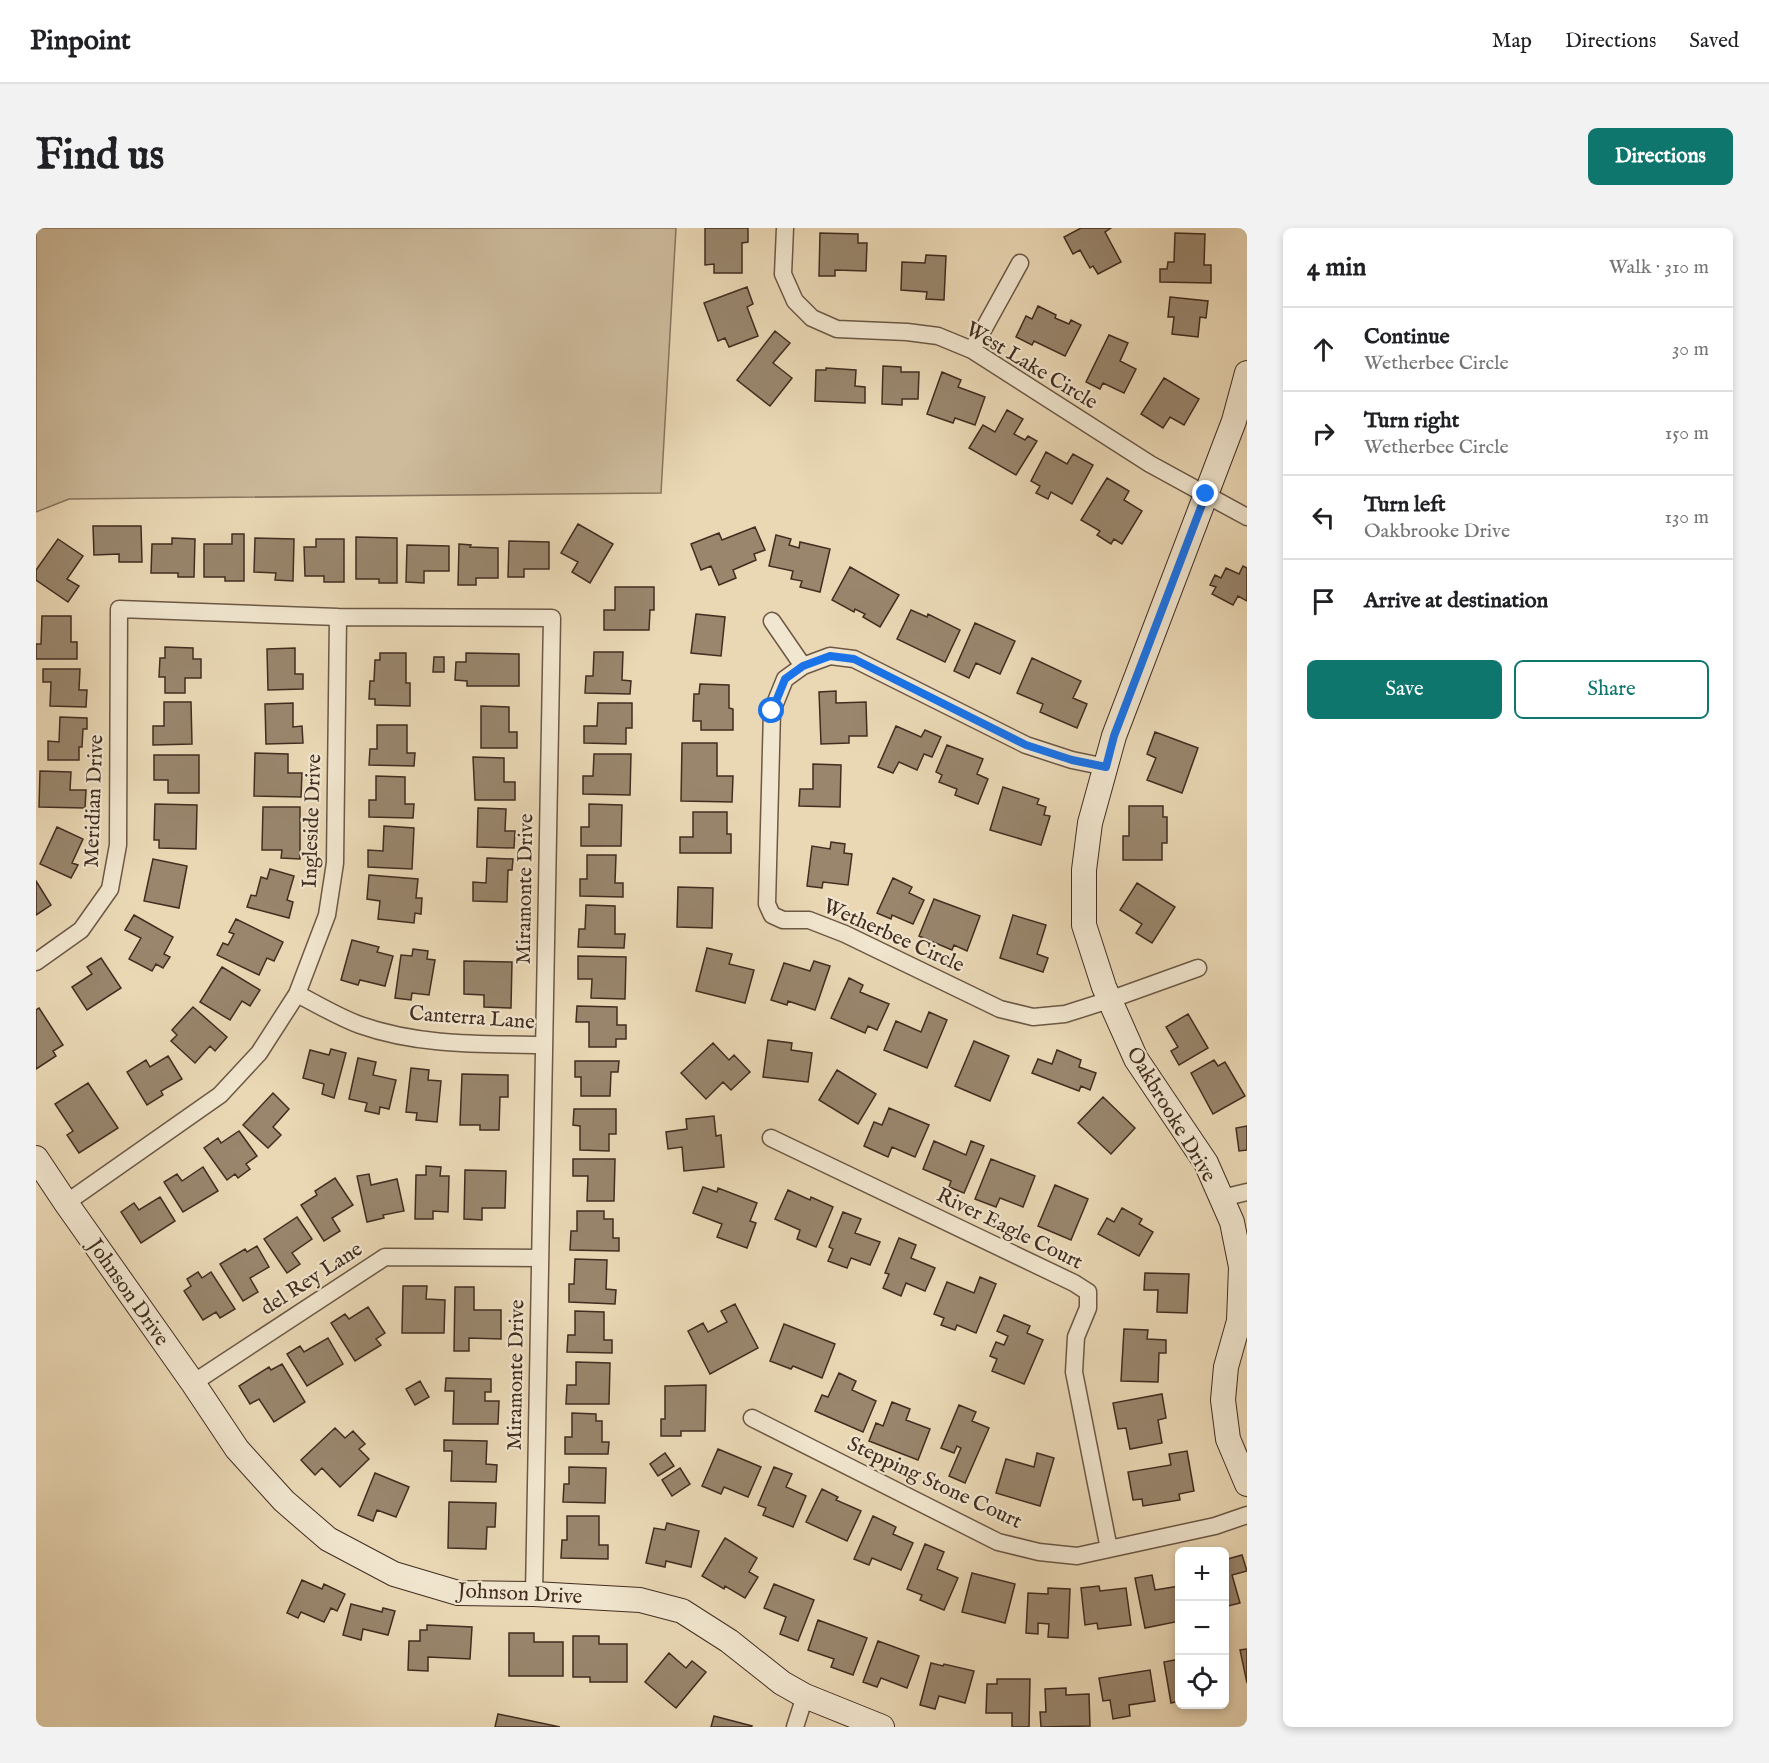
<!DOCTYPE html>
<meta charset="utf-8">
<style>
:root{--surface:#fff;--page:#f2f2f2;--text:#202124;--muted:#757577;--line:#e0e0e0;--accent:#0f766e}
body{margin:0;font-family:"IM FELL English",serif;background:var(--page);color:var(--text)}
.controls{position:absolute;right:18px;bottom:18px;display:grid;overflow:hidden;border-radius:9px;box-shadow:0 3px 9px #0003}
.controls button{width:54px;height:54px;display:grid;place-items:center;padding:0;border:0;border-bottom:2px solid var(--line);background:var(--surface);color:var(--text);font:30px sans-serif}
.stop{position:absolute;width:18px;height:18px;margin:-14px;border:4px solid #1a73e8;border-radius:50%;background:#fff}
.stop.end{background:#1a73e8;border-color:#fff;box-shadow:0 2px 6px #0008}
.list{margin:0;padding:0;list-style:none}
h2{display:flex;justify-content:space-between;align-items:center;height:78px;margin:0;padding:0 24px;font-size:26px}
h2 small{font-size:20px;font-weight:400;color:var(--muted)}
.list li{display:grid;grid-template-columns:39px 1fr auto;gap:18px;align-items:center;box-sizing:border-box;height:84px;padding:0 24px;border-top:2px solid var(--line)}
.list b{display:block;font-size:22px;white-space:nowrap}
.list p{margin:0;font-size:20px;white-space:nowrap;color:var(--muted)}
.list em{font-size:20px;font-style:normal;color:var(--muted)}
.actions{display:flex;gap:12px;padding:18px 24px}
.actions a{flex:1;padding:14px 0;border:2px solid var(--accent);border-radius:9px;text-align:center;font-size:21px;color:var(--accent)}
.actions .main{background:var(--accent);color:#fff}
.icon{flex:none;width:33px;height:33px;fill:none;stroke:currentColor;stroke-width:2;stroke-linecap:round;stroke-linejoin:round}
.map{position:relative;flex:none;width:1211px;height:1499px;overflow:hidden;border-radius:9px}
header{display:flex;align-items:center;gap:36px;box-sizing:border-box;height:84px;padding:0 30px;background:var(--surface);border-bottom:2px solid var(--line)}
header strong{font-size:28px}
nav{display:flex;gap:33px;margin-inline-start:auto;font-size:21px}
.intro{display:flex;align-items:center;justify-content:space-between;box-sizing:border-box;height:144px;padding:0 36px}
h1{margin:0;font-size:42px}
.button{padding:15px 27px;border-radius:9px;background:var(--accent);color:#fff;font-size:21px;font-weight:700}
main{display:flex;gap:36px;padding:0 36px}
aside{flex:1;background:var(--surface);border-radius:9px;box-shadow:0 3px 9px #0003}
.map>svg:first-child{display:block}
.green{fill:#cdbb9c;stroke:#88745e;stroke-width:1.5}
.building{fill:#99866d;stroke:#422d20;stroke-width:1.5}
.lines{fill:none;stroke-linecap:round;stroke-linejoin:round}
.street-casing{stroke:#6c5845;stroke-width:19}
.secondary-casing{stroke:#422d20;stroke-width:26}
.street{stroke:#f1e6cf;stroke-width:16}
.secondary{stroke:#f1e6cf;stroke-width:24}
.route{stroke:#1a73e8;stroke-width:8}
.labels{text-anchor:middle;stroke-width:4.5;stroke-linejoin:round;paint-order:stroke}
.street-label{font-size:21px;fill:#422d20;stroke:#f1e6cf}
</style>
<header>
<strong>Pinpoint</strong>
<nav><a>Map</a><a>Directions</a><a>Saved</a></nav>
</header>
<div class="intro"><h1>Find us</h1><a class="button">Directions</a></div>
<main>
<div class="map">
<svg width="1211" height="1499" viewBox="0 0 1211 1499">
<rect width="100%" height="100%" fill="#ead8b5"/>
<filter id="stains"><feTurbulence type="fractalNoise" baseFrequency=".00333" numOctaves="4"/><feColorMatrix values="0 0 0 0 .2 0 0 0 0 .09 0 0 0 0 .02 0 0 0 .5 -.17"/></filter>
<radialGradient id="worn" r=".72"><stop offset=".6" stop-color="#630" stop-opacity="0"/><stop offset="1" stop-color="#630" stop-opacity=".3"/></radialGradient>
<path class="green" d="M0 0H640L625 265 33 271 0 284Z"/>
<path class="building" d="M669 0H712V14L706 15V45H678V36L669 37Z
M1045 0H1075L1069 4 1085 34 1062 46 1057 38 1054 40 1044 22 1037 26 1028 9Z
M784 5 822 6V15H831L830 43 799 42V48H783Z
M1139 5 1169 6 1168 37H1175V55L1124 54V41H1131L1132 34H1138Z
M890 27 910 28 908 72 890 71 891 64 865 62 866 34 889 35Z
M711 59 717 76 711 79 722 108 693 119 689 110 682 113 668 75Z
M1134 69 1172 73 1170 90 1164 89 1162 109 1136 106 1138 89H1132Z
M1002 78 1020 87 1019 90 1033 96 1035 92 1045 97 1029 128 998 113 996 117 980 109 990 88 996 91Z
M739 103 754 115 737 135 756 150 734 178 701 152Z
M1073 107 1092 115 1084 133 1100 141 1088 165 1067 155 1064 161 1050 154Z
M847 138 865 139V144H883L882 171H866V177L846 176Z
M790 140 820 142 819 158 829 159V175L779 173 780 142H790Z
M906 144 925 152 922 159 949 169 939 197 919 190 917 195 891 186Z
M1128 150 1163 171 1148 197 1134 189 1127 200 1105 186Z
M971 182 987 191 978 206 989 212 992 208 1001 213 980 247 933 220 947 197 959 204Z
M1010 224 1031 236 1037 226 1057 237 1036 276 1015 264 1012 271 1000 265 1004 258 995 253Z
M1071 250 1093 263 1088 272 1106 283 1086 316 1078 311 1075 316 1061 307 1064 303 1045 292Z
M542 296 577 316 554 355 536 344 542 334 525 325Z
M57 298H105L106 334H83V326L58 327Z
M719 299 729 322 718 326 720 332 697 342 700 350 683 357 675 338 665 342 655 316 683 305 686 312Z
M196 306H208V353H189V349H168V316H196Z
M740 307 755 311 753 317 763 320 764 314 794 321 784 364 764 359 766 353 755 351 757 343 733 338Z
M320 309 361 310V355H343V351H320Z
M136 310 159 311 158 349H142V345H115L116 316H136Z
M219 310 258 311 257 353 239 352 240 345 218 344Z
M22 311 47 328 31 351 43 358 32 374 0 352V342Z
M280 311H308V354H288V348H269L268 319H280Z
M473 313 513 314V341H488V349H472Z
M423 316 435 317 434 319 462 320V350H440V357H422Z
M371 317 413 318V343H388V355L370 354Z
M1207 338 1211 340V373L1202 368 1197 377 1176 366 1180 359 1174 357 1179 347 1185 350 1190 340 1203 346Z
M814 339 863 367 844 399 827 389 829 386 819 381 818 384 796 372Z
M579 359H618V382H614L613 402H568V382H579Z
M875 382 891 389 892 386 924 402 909 434 861 411Z
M660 386 689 389 685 428 655 425Z
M6 388H35V414H41V431H0V416H5Z
M939 395 979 413 964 446 940 435 933 450 918 443Z
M129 419 157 420V431H165V450H149V465H129V449H123L124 430H129Z
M259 420V446H267V461L232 462 231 421Z
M558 424H587L586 452 595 453 594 466 549 465 550 448H557Z
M344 425H370V455H374V478L339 477V471H333L334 453H338L339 432H344Z
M430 425 483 426V458H431V453L419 452 420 434H430Z
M398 429H408V444H397Z
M996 430 1045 453 1037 470 1051 476 1041 500 1004 484 1007 476 981 465Z
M7 441H44L43 462H51L50 479 14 478 15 454H7Z
M664 456 693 457V480L697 481V502H665V493H657L658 466H663Z
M800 463V475L830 474 831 508H813V515L785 516 783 464Z
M128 474H155L156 516 117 517V498H128Z
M257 475V499L266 498 267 515 230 516 229 476Z
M562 475H596V500H590V516L548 515V498H561Z
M445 478 473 479V504H481V520H445Z
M24 489 51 490V501H47L46 519H43V532H12V513L23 514Z
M341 497H371V525H379L378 538 333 537 334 521H341Z
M860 498 885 509 889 502 905 509 896 529 888 526 881 542 863 534 857 545 842 539Z
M1119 504 1162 520 1146 565 1111 552 1120 530 1111 526Z
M646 515H681V548H697L696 574 645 573Z
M911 517 947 531 941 546 952 551 942 576 919 567 921 561 903 554 906 547 900 544Z
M219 525 252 526V545H266L265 569 218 568Z
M558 526H595L594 567 547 566V548H557Z
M118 527H163V565H132V552H118Z
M437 529 468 530V554H479V572H439Z
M777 536 805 537 804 579 763 578 764 561H777Z
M4 543 35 544 34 562H50L49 580 3 579Z
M340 548 369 549V576H378L377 590 333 589V572H340Z
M967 559 1003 571 1001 576 1010 579 1008 587 1014 588 1005 617 954 602Z
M119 576 161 577 160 621 123 620V612H118Z
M553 576 586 577 585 618H545V599H553Z
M1093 578H1127V589H1131V615H1126V632H1087V608H1093Z
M227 579H264V631L245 630 246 622H226Z
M442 580 470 581 469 603H479L478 620 441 619Z
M657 584H691V606H695V625H644V609H657Z
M348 598 378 600 376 641 332 639V622L347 623Z
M21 599 47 611 36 635 42 637 35 650 4 636Z
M795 614 809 616 808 625 816 626 812 657 787 654 786 660 771 658 776 618 794 621Z
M551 627H580L579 655H587V669L544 668V651H551Z
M451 630 477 631 476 642H472L471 674 437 673V654L450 655Z
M117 631 151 638 143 680 108 673Z
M234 641 258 648 251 672 257 674 253 690 211 679 215 667 220 668 225 649 231 651Z
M333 647 382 651 380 670H386L385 686 379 685 378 695 342 691 344 673 331 671Z
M857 650 876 659 873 665 888 672 877 696 856 687 855 691 841 685Z
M0 653 15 677 0 687Z
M1101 655 1139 679 1116 715 1100 705 1106 696 1084 682Z
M642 659 677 660 676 700 641 699Z
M898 671 944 688 931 723 918 717 916 722 883 708Z
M550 677 579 678V706H589L588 720 542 719 543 701H549Z
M98 687 137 709 128 726 134 729 127 740 120 736 116 743 93 731 105 710 89 702Z
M977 687 1010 697 1001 726 1012 730 1007 744 964 730Z
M200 691 247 714 238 733 231 730 223 747 181 727 187 715 192 717 198 706 193 704Z
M316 712 343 719 341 724 357 728 349 758 324 752 322 757 305 752Z
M671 720 696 726 693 736 718 742 709 775 660 763Z
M377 721 392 723 391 731 399 732 393 767 376 765 375 772 359 770 365 727 376 728Z
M542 728 590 729 589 771 555 770 556 751H542Z
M65 730 85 760 51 782 36 759 56 746 51 739Z
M428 733 476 734 475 780 448 779V767L428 766Z
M778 733 794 738 779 782 752 773 751 777 735 772 748 735 774 743Z
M186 739 224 762 214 778 206 773 194 792 164 774Z
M813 750 827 757 824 764 853 776 841 802 832 798 829 805 795 790Z
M541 778 581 779V797H590V811H580V819H553V794H540Z
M157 779 191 809 179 823 174 818 159 835 135 813 141 807 136 802Z
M3 780 27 817 17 823 20 828 0 841V782Z
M893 784 911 792 891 840 848 822 860 793 885 804Z
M1152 786 1172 820 1143 837 1135 823 1142 819 1130 799Z
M732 812 756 815 755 822 776 825 772 854 727 849Z
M938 813 973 828 954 873 919 858Z
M677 815 693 832 698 827 714 844 695 862 687 854 670 871 645 845Z
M295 821 310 825 298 870 286 866 288 856 267 850 274 822 293 827Z
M1021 822 1045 832 1043 839 1060 845 1054 862 1045 858 1043 863 996 845 1002 831 1016 836Z
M132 828 146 851 125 863 127 867 111 877 91 844 110 832 114 839Z
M322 830 340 834 337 847 360 852 353 881 344 879 343 886 329 883 331 875 313 871Z
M1178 832 1182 838 1189 834 1209 868 1177 886 1155 845Z
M539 833H583L582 844H575L574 868H545V849H539Z
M375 840 393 842 392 852 405 853 401 894 380 892 381 885 370 884Z
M801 842 840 866 822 896 783 872Z
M426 846 472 847V869H464L463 902H444V897H424Z
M52 855 82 900 43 925 31 907 37 903 19 876Z
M237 865 253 881 237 899 245 907 232 920 207 897Z
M1067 869 1099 900 1075 926 1042 895Z
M853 880 893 897 879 929 856 919 852 929 828 918 838 894 846 897Z
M538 881H580V906H573V923L544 922V898L537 897Z
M678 888 680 908 685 907 688 939 648 943 646 919 632 921 630 904 651 901 650 891Z
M1211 898V922L1203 923 1200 900Z
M203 903 221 928 210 936 214 941 202 950 199 946 191 952 168 920 182 910 185 915Z
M898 913 930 927 935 913 948 918 928 965 913 959 915 953 887 941Z
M537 931H579L578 973H551L552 948H537Z
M955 931 999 948 987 979 964 970 960 979 939 971Z
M390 938 405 939 404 948H413L412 984 397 983V991H379L380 947H390Z
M167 939 182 963 147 984 128 954 141 946 146 953Z
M429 942 470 943 469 980H446V992L428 991Z
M333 946 335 957 361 951 368 983 347 987 348 990 331 994 321 948Z
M299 950 317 977 296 990 304 1003 288 1013 265 977 281 967 279 963Z
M1019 957 1052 971 1035 1012 1002 998Z
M667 959 681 964 682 960 721 975 714 993 720 995 711 1020 681 1009 686 996 657 985Z
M752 962 774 972 775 969 797 979 780 1019 761 1011 764 1002 739 991Z
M124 969 139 993 105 1015 85 984 98 975 103 982Z
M1086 980 1106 991 1103 996 1117 1004 1103 1028 1062 1006 1071 990 1078 994Z
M541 983H568V991H577V1010H583V1023L534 1022 535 1003H541Z
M807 984 825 991 819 1005 844 1014 834 1037 815 1030 811 1040 792 1033 797 1021 793 1019Z
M261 989 276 1011 256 1025 264 1036 251 1045 228 1011Z
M863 1010 880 1017 875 1030 899 1040 889 1063 870 1055 865 1068 847 1060 853 1046 849 1045Z
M221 1018 233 1039 214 1050 222 1064 207 1073 184 1036 209 1021 211 1024Z
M539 1031 571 1032 570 1061 580 1062 579 1076 533 1074V1056H538Z
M162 1044 166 1050 175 1044 199 1081 184 1090 180 1084 167 1092 148 1063 155 1058 151 1051Z
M1109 1045 1153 1046 1151 1085 1121 1084 1122 1062H1108Z
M944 1049 960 1056 940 1105 921 1097 919 1102 905 1097 908 1090 898 1086 911 1054 938 1065Z
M367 1058H391L390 1071 409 1072 408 1105H366Z
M419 1059H438V1082H465V1111L433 1110V1123H418Z
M699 1076 722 1120 674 1146 652 1103 667 1095 672 1104 691 1094 685 1083Z
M332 1079 349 1105 340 1111 345 1117 319 1133 295 1095 309 1086 313 1091Z
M539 1083 568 1084V1112H576V1125L531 1124 532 1107H539Z
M968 1087 994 1098 991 1105 1007 1112 988 1156 956 1143 961 1131 954 1128 960 1114 968 1117 972 1108 961 1103Z
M748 1096 799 1116 786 1150 757 1138 755 1141 734 1133Z
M1088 1101 1112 1102 1111 1111 1130 1112V1125H1123L1122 1154 1085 1153Z
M292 1110 307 1136 271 1158 251 1126 264 1118 268 1124Z
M540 1134 574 1135 573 1176H530L531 1157H540Z
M246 1136 269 1174 238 1194 223 1171 214 1176 203 1158 233 1139 235 1142Z
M803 1145 820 1153 816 1162 840 1173 827 1204 779 1183 786 1167 792 1169Z
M410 1150 455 1151V1164H449V1173H463L462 1196H417L418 1163H409Z
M384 1153 393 1169 379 1177 370 1161Z
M670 1157 669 1203H645V1208H625V1191H629V1158Z
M1126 1166 1130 1190 1122 1192 1126 1215 1094 1221 1090 1200 1082 1201 1077 1175Z
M856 1174 874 1181 870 1192 894 1201 882 1232 833 1213 840 1195 847 1198Z
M923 1177 940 1184 936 1193 953 1200 929 1255 913 1248 925 1220 921 1218 918 1225 905 1220Z
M536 1185 560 1186V1193H566V1214H573L572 1226H529V1209H536Z
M299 1200 309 1210 317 1203 329 1216 323 1221 333 1231 304 1259 286 1240 279 1247 265 1232Z
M408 1212 451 1213 450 1236 461 1237 460 1254 415 1253 416 1223H408Z
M682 1221 725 1239 712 1269 688 1259 685 1266 666 1258Z
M1151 1223 1158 1263 1143 1266 1144 1272 1107 1278 1106 1271 1097 1272 1092 1244 1135 1237 1133 1226Z
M629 1225 638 1238 622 1248 614 1236Z
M1001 1225 1018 1230 1004 1278 960 1265 970 1231 998 1239Z
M533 1239 570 1240 569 1275 527 1274 528 1256H533Z
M738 1239 756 1246 750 1259 770 1268 757 1299 727 1287 730 1280 722 1277Z
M644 1240 654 1256 636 1268 626 1252Z
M339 1245 373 1259 360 1289 341 1282 337 1293 322 1287Z
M786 1261 802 1269 800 1272 825 1283 811 1313 770 1294Z
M413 1274 460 1275 459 1299H451L450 1321 412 1320Z
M531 1288H563V1317H572V1331L525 1330 526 1312H531Z
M837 1288 860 1299 857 1306 877 1315 865 1342 836 1330 833 1337 818 1331Z
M631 1295 663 1303 655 1339 630 1333 629 1339 610 1335 618 1300 629 1302Z
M689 1310 721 1330 713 1344 722 1349 709 1370 689 1358 688 1361 666 1348Z
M889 1316 908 1324 901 1341 922 1350 908 1382 884 1372 886 1367 871 1361Z
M1206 1327 1211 1343 1196 1347 1204 1375 1188 1379V1332Z
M936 1345 979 1356 969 1395 926 1384Z
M1116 1347 1119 1362 1144 1358V1393L1109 1400 1099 1350Z
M266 1352 286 1361 288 1356 309 1366 301 1383 295 1380 288 1394 265 1384 262 1390 251 1385Z
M738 1356 778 1372 762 1413 744 1406 750 1389 728 1380Z
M1063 1358 1064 1363 1090 1360 1095 1397 1062 1401 1061 1395 1049 1397 1045 1360Z
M1012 1360 1034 1361 1032 1410 1012 1409 1013 1396 1002 1395V1406L990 1405 992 1365 1012 1366Z
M315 1376 346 1384 347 1380 359 1383 352 1407 327 1401 325 1412 307 1407Z
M782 1392 831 1410 817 1447 795 1439 798 1431 772 1422Z
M391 1397 436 1399 434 1431 392 1429V1443L372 1442 373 1413H384V1402H391Z
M473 1405H498V1414H527V1448H473Z
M537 1408H563V1416H591V1454H554V1449H537Z
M842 1413 883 1428 871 1460 845 1450 841 1459 827 1454Z
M1211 1421V1455L1204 1422Z
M633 1425 650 1440 656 1433 670 1444 640 1480 609 1454Z
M1144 1431V1473L1135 1475 1128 1434Z
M895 1435 907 1438 908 1436 938 1443 929 1475 903 1468 899 1481 884 1477Z
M1114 1442 1119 1473 1093 1477 1094 1488 1077 1491 1074 1472 1067 1473 1063 1450Z
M961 1451H994L993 1499H976V1485H950L951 1456H961Z
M1030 1460V1467L1053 1466 1054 1498 1005 1499 1004 1484H1010L1009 1461Z
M462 1486 524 1499H459Z
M678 1488 716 1498 715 1499H675Z"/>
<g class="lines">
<g class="street-casing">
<path id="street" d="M749 0 747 46 759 73 776 90 801 101 871 104 902 108 936 122 1114 236 1211 289
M936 122 984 35
M736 393 767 438
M1070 539 1036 532 990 517 818 431 794 428 767 438 749 451 736 483 731 676 736 687 747 692H773L809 706 964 781 997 789 1029 786 1073 772 1162 740
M0 734 45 702 74 661 82 617 83 381 302 389 516 390 498 1366
M261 766C281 776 302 789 324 797 383 818 446 816 508 817
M735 910 1038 1055 1052 1064V1080L1040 1109 1038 1144 1073 1321
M1186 970 1211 964
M30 975 184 867 223 825 261 766 291 687 299 635 302 389
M157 1155 349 1029 504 1030
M716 1190 962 1314 1003 1324 1041 1328 1179 1298 1211 1287
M759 1499 769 1468"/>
</g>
<g class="secondary-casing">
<path id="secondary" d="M1211 145 1198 193 1078 508 1054 595 1048 642V697L1068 759 1100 831 1170 935 1196 994 1205 1039 1203 1093 1190 1139 1187 1172 1192 1211 1211 1256
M0 930 30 975 157 1155 201 1221 248 1273 292 1311 358 1346 422 1365 498 1366 604 1372 646 1383 693 1413 746 1455 769 1468 846 1499"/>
</g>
<use href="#street" class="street"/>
<use href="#secondary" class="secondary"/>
</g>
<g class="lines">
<path class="route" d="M736 483 749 451 767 438 794 428 818 431 990 517 1036 532 1070 539 1078 508 1170 266"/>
</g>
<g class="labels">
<g class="street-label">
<text transform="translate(996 137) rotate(31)" y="7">West Lake Circle</text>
<text transform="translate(57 573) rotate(-88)" y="7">Meridian Drive</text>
<text transform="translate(275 593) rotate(-88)" y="7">Ingleside Drive</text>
<text transform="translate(488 661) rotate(-89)" y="7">Miramonte Drive</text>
<text transform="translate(858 707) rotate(24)" y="7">Wetherbee Circle</text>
<text transform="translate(436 789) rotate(4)" y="7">Canterra Lane</text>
<text transform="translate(1136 886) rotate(59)" y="7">Oakbrooke Drive</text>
<text transform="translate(974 1000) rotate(26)" y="7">River Eagle Court</text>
<text transform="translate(275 1050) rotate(-33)" y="7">del Rey Lane</text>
<text transform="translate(93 1064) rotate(55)" y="7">Johnson Drive</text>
<text transform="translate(479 1147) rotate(-89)" y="7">Miramonte Drive</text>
<text transform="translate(899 1254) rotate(25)" y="7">Stepping Stone Court</text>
<text transform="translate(484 1365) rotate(3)" y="7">Johnson Drive</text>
</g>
</g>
<rect width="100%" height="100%" filter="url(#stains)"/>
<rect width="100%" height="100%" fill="url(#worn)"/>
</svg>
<div class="controls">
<button>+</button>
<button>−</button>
<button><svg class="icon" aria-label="locate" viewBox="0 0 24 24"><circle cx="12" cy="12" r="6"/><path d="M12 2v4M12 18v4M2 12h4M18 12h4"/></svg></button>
</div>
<div class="stop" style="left:736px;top:483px"></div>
<div class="stop end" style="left:1170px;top:266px"></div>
</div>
<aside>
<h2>4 min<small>Walk · 310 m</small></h2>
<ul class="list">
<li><svg class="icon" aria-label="ahead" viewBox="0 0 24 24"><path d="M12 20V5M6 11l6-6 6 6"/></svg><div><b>Continue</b><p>Wetherbee Circle</p></div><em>30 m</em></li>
<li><svg class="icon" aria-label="right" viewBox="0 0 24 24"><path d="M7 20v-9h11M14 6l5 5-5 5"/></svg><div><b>Turn right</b><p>Wetherbee Circle</p></div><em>150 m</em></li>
<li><svg class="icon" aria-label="left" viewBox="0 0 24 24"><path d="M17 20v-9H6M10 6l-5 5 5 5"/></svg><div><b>Turn left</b><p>Oakbrooke Drive</p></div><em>130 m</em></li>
<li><svg class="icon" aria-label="arrive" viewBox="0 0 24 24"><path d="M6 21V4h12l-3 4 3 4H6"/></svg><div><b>Arrive at destination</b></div></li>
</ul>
<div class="actions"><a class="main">Save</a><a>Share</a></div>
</aside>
</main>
